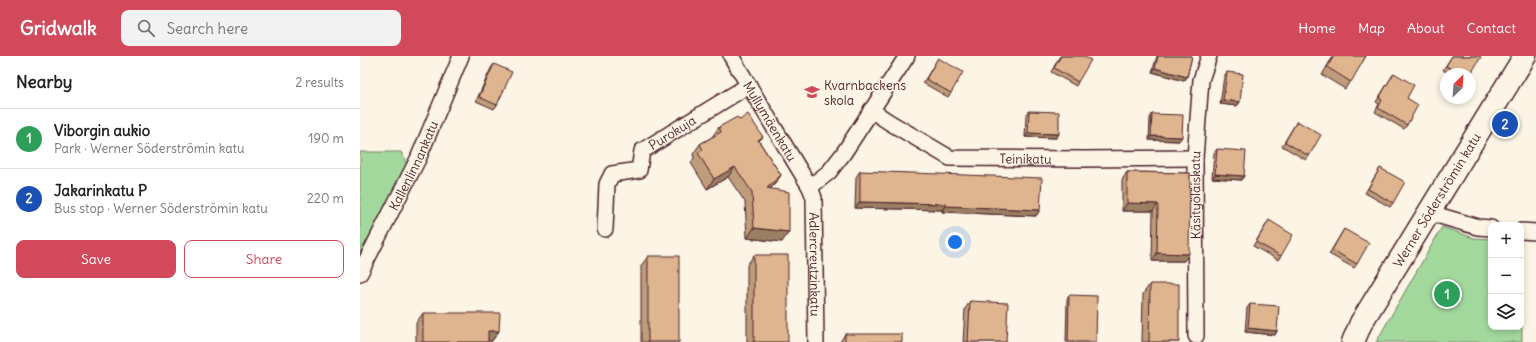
<!DOCTYPE html>
<meta charset="utf-8">
<style>
:root{--surface:#fff;--page:#f2f2f2;--text:#202124;--muted:#757577;--line:#e0e0e0;--accent:#d1495b}
body{margin:0;font-family:Delius,sans-serif;background:var(--page);color:var(--text)}
.controls{position:absolute;right:12px;bottom:12px;display:grid;overflow:hidden;border-radius:8px;box-shadow:0 2px 6px #0003}
.controls button{width:36px;height:36px;display:grid;place-items:center;padding:0;border:0;border-bottom:1px solid var(--line);background:var(--surface);color:var(--text);font:20px sans-serif}
.compass{position:absolute;left:1080px;top:12px;width:36px;height:36px;border-radius:50%;background:var(--surface);box-shadow:0 2px 6px #0003;rotate:25deg}
.you{position:absolute;left:595px;top:186px;width:14px;height:14px;margin:-10px;border:3px solid #fff;border-radius:50%;background:#1a73e8;box-shadow:0 0 0 6px #1a73e833}
.badge{display:grid;place-items:center;width:26px;height:26px;border-radius:50%;background:var(--accent);color:#fff;font-size:13px;font-weight:700}
.pin{position:absolute;translate:-50% -50%;border:2px solid #fff;box-shadow:0 1px 4px #0006}
.list{margin:0;padding:0;list-style:none}
h2{display:flex;justify-content:space-between;align-items:center;height:52px;margin:0;padding:0 16px;font-size:17px}
h2 small{font-size:13px;font-weight:400;color:var(--muted)}
.list li{display:grid;grid-template-columns:26px 1fr auto;gap:12px;align-items:center;box-sizing:border-box;height:60px;padding:0 16px;border-top:1px solid var(--line)}
.list b{display:block;font-size:15px;white-space:nowrap}
.list p{margin:0;font-size:13px;white-space:nowrap;color:var(--muted)}
.list em{font-size:13px;font-style:normal;color:var(--muted)}
.actions{display:flex;gap:8px;padding:12px 16px}
.actions a{flex:1;padding:9px 0;border:1px solid var(--accent);border-radius:8px;text-align:center;font-size:14px;color:var(--accent)}
.actions .main{background:var(--accent);color:#fff}
.icon{flex:none;width:22px;height:22px;fill:none;stroke:currentColor;stroke-width:2;stroke-linecap:round;stroke-linejoin:round}
.map{position:relative;flex:none;width:1176px;height:286px;overflow:hidden}
header{display:flex;align-items:center;gap:24px;box-sizing:border-box;height:56px;padding:0 20px;background:var(--accent);color:#fff}
header strong{font-size:19px}
nav{display:flex;gap:22px;margin-inline-start:auto;font-size:14px}
.search{width:280px;height:36px;background:var(--page);display:flex;align-items:center;gap:10px;box-sizing:border-box;padding:0 14px;border-radius:8px;color:var(--muted);font-size:15px}
main{display:flex}
aside{flex:1;background:var(--surface)}
.map>svg:first-child{display:block}
.green{fill:#a2d89c;stroke:#767c64}
.lines{fill:none;stroke-linecap:round;stroke-linejoin:round}
.street-casing{stroke:#4a1f2b;stroke-width:18}
.secondary-casing{stroke:#4a1f2b;stroke-width:25}
.street{stroke:#fcf5e5;stroke-width:15}
.secondary{stroke:#fcf5e5;stroke-width:22}
.wall{fill:#bf9c7a;stroke:#4a1f2b}
.shaded-wall{fill:#9b7f63;stroke:#4a1f2b}
.building{fill:#deb58e;stroke:#4a1f2b}
.labels{text-anchor:middle;stroke-width:3.5;stroke-linejoin:round;paint-order:stroke}
.poi-label{font-size:13px;fill:#4a1f2b;stroke:#fcf5e5;text-anchor:start}
.street-label{font-size:13px;fill:#4a1f2b;stroke:#fcf5e5}
</style>
<header>
<strong>Gridwalk</strong>
<div class="search"><svg class="icon" aria-label="search" viewBox="0 0 24 24"><circle cx="10" cy="10" r="6"/><path d="M15 15l6 6"/></svg>Search here</div>
<nav><a>Home</a><a>Map</a><a>About</a><a>Contact</a></nav>
</header>
<main>
<aside>
<h2>Nearby<small>2 results</small></h2>
<ul class="list">
<li><span class="badge" style="background:#2e9e5b">1</span><div><b>Viborgin aukio</b><p>Park · Werner Söderströmin katu</p></div><em>190 m</em></li>
<li><span class="badge" style="background:#1a4fb4">2</span><div><b>Jakarinkatu P</b><p>Bus stop · Werner Söderströmin katu</p></div><em>220 m</em></li>
</ul>
<div class="actions"><a class="main">Save</a><a>Share</a></div>
</aside>
<div class="map">
<svg width="1176" height="286" viewBox="0 0 1176 286">
<rect width="100%" height="100%" fill="#fcf5e5"/>
<filter id="ink" filterUnits="userSpaceOnUse"><feTurbulence type="fractalNoise" baseFrequency=".025" numOctaves="2"/><feDisplacementMap in="SourceGraphic" scale="8" xChannelSelector="R" yChannelSelector="G"/><feConvolveMatrix kernelMatrix="1 2 1 2 8 2 1 2 1" color-interpolation-filters="sRGB"/></filter>
<g filter="url(#ink)">
<path class="green" d="M0 96H41L47 108 0 202Z
M1082 171 1114 182 1131 183V271H1161V199L1162 286H1016Z"/>
<g class="lines">
<g class="street-casing">
<g id="street">
<path id="s1" d="M371 0 439 113 450 131 454 142 456 286"/>
<path id="s2" d="M511 54 529 66 590 102 724 103 835 102"/>
<path d="M450 131 469 116 483 98 547 0"/>
<path d="M1070 157 1118 171 1131 172"/>
<path id="s3" d="M245 173 247 128 252 118 279 114 282 95 389 29"/>
<path d="M1161 175 1176 176"/>
<path id="s4" d="M0 217 58 103 101 0"/>
<path id="s5" d="M836 280 835 102 841 24 849 0"/>
</g>
</g>
<g class="secondary-casing">
<g id="secondary">
<path id="s6" d="M993 286 1001 267 1165 0"/>
</g>
</g>
<use href="#street" class="street"/>
<use href="#secondary" class="secondary"/>
</g>
<path class="wall" d="M700 0H723L718 26 716 30 691 16Z
M797 0H832L827 21 824 25 792 16Z
M973 0H1006L985 33 962 19Z
M1092 0H1119L1110 18H1090L1083 14Z
M578 2 591 37 588 41 563 27Z
M134 8 137 49 134 53 116 45 131 12Z
M867 16 880 46 877 50 860 48 864 20Z
M1034 17 1047 42V69L1044 73 1015 56 1019 48 1016 46Z
M669 55 699 78 696 82 665 81 666 59Z
M792 58 819 85 789 84 790 62Z
M380 64 403 81 399 85 421 119 414 129 411 132 422 186 387 182 385 146 368 121 347 133 331 107 334 102 333 98 340 88 352 81 359 71Z
M937 65 949 100 946 104 922 90Z
M857 93 884 120 881 124 852 122 854 97Z
M1020 112 1033 147 1030 151 1005 137Z
M500 115 680 154 676 160 582 156V154L495 152 496 121Z
M767 116 830 117 824 205H792L793 155H762V124Z
M909 164 921 200 918 204 893 190Z
M984 173 997 208 994 212 969 198Z
M394 199 428 286H387V209Z
M288 200 319 286H281V210Z
M790 228 819 286H782L783 238Z
M709 239 736 286H706L707 243Z
M610 245 646 286H603L605 253Z
M890 248 917 275 915 279 885 276 887 252Z
M63 257 139 275 132 285H128V286H56V267Z
M485 278 542 286H480Z"/>
<path class="shaded-wall" d="M795 12 827 21 824 25 792 16Z
M863 44 880 46 877 50 860 48Z
M668 77 699 78 696 82 665 81Z
M791 80 822 81 819 85 789 84Z
M375 111 368 121 347 133 354 123Z
M855 118 884 120 881 124 852 122Z
M421 119 414 129 400 142 407 132Z
M500 146 586 148 582 154 495 152Z
M767 147 798 148 793 155H762Z
M586 150 680 154 676 160 582 156Z
M394 172 429 176 422 186 387 182Z
M797 197 829 198 824 205H792Z
M888 272 917 275 915 279 885 276Z
M128 275H139L132 285H121Z"/>
<path class="building" d="M701 0H723L731 4 718 26 694 12Z
M798 0H832L827 21 795 12Z
M974 0H1006L991 26 967 11Z
M1092 0H1119L1121 1 1110 19V18H1100L1086 10Z
M578 2 603 16 591 37 566 23Z
M134 8 152 16 137 49 119 41Z
M867 16 883 18 880 46 863 44Z
M1034 17 1054 29 1047 42 1058 49 1047 69 1018 52 1022 44 1019 42Z
M669 55 699 56V78L668 77Z
M388 58 403 81 398 84 421 119 407 132 429 136V176L394 172 392 136 375 111 354 123 338 97 343 94 340 88 361 76 359 71 377 61 380 64Z
M792 58 823 59 822 81 791 80Z
M937 65 961 79 949 100 925 86Z
M857 93 886 95 884 120 855 118Z
M1020 112 1045 126 1033 147 1008 133Z
M500 115 682 122 680 154 586 150V148L500 146Z
M767 116 830 117 829 198 797 197 798 148 767 147Z
M909 164 933 179 921 200 896 186Z
M984 173 1009 187 997 208 972 194Z
M394 199H428V286H394Z
M288 200H319V286H288Z
M790 228H819V286H789Z
M709 239 737 240 736 286H708Z
M610 245 648 247 646 286H608Z
M890 248 919 250 917 275 888 272Z
M63 257H140L139 275H128V286H63Z
M485 278H542V286H485Z"/>
</g>
<defs>
<g id="school-bare" transform="scale(1.2)"><path d="M0-5L7-2L0 1L-7-2ZM-4 1L0 2.5L4 1V4Q0 6-4 4Z" fill="#d1495b" stroke="#fcf5e5" stroke-width="2.5" paint-order="stroke"/></g>
</defs>
<g fill-rule="evenodd">
<use href="#school-bare" x="452" y="36"/>
</g>
<g class="labels">
<g class="poi-label">
<text x="464" y="34">Kvarnbackens<tspan x="464" dy="15">skola</tspan></text>
</g>
<g class="street-label">
<text dy="5" stroke="none"><textPath href="#s1" startOffset="76">Myllymäenkatu</textPath></text>
<text dy="5" stroke="none"><textPath href="#s3" startOffset="138">Purokuja</textPath></text>
<text dy="5" stroke="none"><textPath href="#s2" startOffset="168">Teinikatu</textPath></text>
<text dy="5" stroke="none"><textPath href="#s4" startOffset="120">Kallenlinnankatu</textPath></text>
<text dy="5" stroke="none"><textPath href="#s5" startOffset="141">Käsityöläiskatu</textPath></text>
<text dy="5" stroke="none"><textPath href="#s6" startOffset="165">Werner Söderströmin katu</textPath></text>
<text dy="5" stroke="none"><textPath href="#s1" startOffset="231">Adlercreutzinkatu</textPath></text>
</g>
</g>
</svg>
<div class="controls">
<button>+</button>
<button>−</button>
<button><svg class="icon" aria-label="layers" viewBox="0 0 24 24"><path d="M12 4l9 5-9 5-9-5zM3 14l9 5 9-5"/></svg></button>
</div>
<svg class="compass" viewBox="-18 -18 36 36"><path d="M0-13l5 13h-10z" fill="#e53935"/><path d="M0 13l5-13h-10z" fill="#757577"/></svg>
<div class="you"></div>
<div class="pin badge" style="left:1087px;top:238px;background:#2e9e5b">1</div>
<div class="pin badge" style="left:1145px;top:68px;background:#1a4fb4">2</div>
</div>
</main>
